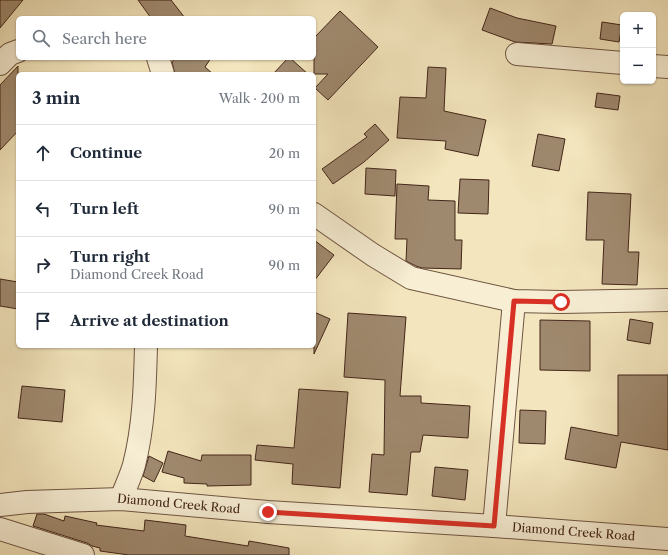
<!DOCTYPE html>
<meta charset="utf-8">
<style>
:root{--surface:#fff;--page:#f6f6f7;--text:#1f2937;--muted:#747a83;--line:#e0e1e3}
body{margin:0;font-family:"Libre Caslon Text",serif;background:var(--page);color:var(--text)}
.controls{position:absolute;right:12px;top:12px;display:grid;overflow:hidden;border-radius:6px;box-shadow:0 1px 3px #0004}
.controls button{width:36px;height:36px;display:grid;place-items:center;padding:0;border:0;border-bottom:1px solid var(--line);background:var(--surface);color:var(--text);font:20px sans-serif}
.stop{position:absolute;width:12px;height:12px;margin:-9px;border:3px solid #d93025;border-radius:50%;background:#fff}
.stop.end{background:#d93025;border-color:#fff;box-shadow:0 1px 4px #0008}
.list{margin:0;padding:0;list-style:none}
h2{display:flex;justify-content:space-between;align-items:center;height:52px;margin:0;padding:0 16px;font-size:17px}
h2 small{font-size:13px;font-weight:400;color:var(--muted)}
.list li{display:grid;grid-template-columns:26px 1fr auto;gap:12px;align-items:center;box-sizing:border-box;height:56px;padding:0 16px;border-top:1px solid var(--line)}
.list b{display:block;font-size:15px;white-space:nowrap}
.list p{margin:0;font-size:13px;white-space:nowrap;color:var(--muted)}
.list em{font-size:13px;font-style:normal;color:var(--muted)}
.icon{flex:none;width:22px;height:22px;fill:none;stroke:currentColor;stroke-width:2;stroke-linecap:round;stroke-linejoin:round}
.map{position:relative;flex:none;width:668px;height:555px;overflow:hidden}
.search{position:absolute;background:var(--surface);box-shadow:0 1px 3px #0004;left:16px;top:16px;width:300px;height:44px;display:flex;align-items:center;gap:10px;box-sizing:border-box;padding:0 14px;border-radius:6px;color:var(--muted);font-size:15px}
.panel{position:absolute;background:var(--surface);box-shadow:0 1px 3px #0004;left:16px;top:72px;width:300px;height:276px;border-radius:6px}
.map>svg:first-child{display:block}
.building{fill:#9f896e;stroke:#432519}
.lines{fill:none;stroke-linecap:round;stroke-linejoin:round}
.minor-casing{stroke:#6f5542;stroke-width:24}
.minor{stroke:#f7eed4;stroke-width:22}
.route{stroke:#d93025;stroke-width:5}
.labels{text-anchor:middle;stroke-width:4;stroke-linejoin:round;paint-order:stroke}
.street-label{font-size:12px;fill:#432519;stroke:#f7eed4}
</style>
<div class="map">
<svg width="668" height="555" viewBox="0 0 668 555">
<rect width="100%" height="100%" fill="#f3e5bd"/>
<filter id="stains"><feTurbulence type="fractalNoise" baseFrequency=".005" numOctaves="4"/><feColorMatrix values="0 0 0 0 .2 0 0 0 0 .09 0 0 0 0 .02 0 0 0 .5 -.17"/></filter>
<radialGradient id="worn" r=".72"><stop offset=".6" stop-color="#630" stop-opacity="0"/><stop offset="1" stop-color="#630" stop-opacity=".3"/></radialGradient>
<path class="building" d="M0 0H23L0 28Z
M138 0H171L185 18H151Z
M490 8 517 18 556 26 552 44 515 42 482 30Z
M340 11 378 47 328 100 315 88 328 74H314V38Z
M602 22 622 25 619 42 600 39Z
M175 58H211L205 67 213 74H175L172 62Z
M288 58H290L308 74H273Z
M18 66V131L0 150V85Z
M428 67 446 68 444 111 486 120 478 156 445 149 446 141 397 138 400 97 426 98Z
M597 93 620 96 618 110 595 107Z
M375 124 389 140 364 162 333 184 322 169 367 137 364 134Z
M538 134 565 139 559 171 532 166Z
M366 168 396 170 395 196 365 194Z
M460 179 489 180 488 214 458 213Z
M397 184 429 186 428 200 455 201V240H462L461 269 422 268 416 266 406 261 407 239H395Z
M588 192 631 194 628 252H639L637 285 602 284 604 240H586Z
M314 240 334 255 314 281Z
M0 279 18 282V309L0 306Z
M314 312 330 319 314 354Z
M348 313 406 317 400 396H421V403L470 406 468 438 423 435 420 452H411L407 495 369 492 372 454 384 455 385 380 344 377Z
M630 319 653 323 650 344 627 340Z
M540 320 590 321V371L540 370Z
M618 375H668V450L621 442 616 468 565 459 571 427 618 436Z
M22 386 65 390 62 422 18 418Z
M299 389 348 392 340 488 292 484 293 464 255 460 257 445 294 448Z
M520 410 546 411 545 444 519 443Z
M168 451 201 461 202 455H251V485L207 486V484L184 483V478L162 472Z
M149 456 163 463 154 482 143 476Z
M435 467 468 470 465 500 432 496Z
M37 514H44L64 521 65 516 97 523 96 525 144 531 145 520 186 525 185 536 248 546 249 541 289 548V555H129L100 551V548L92 546 87 543 33 526Z"/>
<g class="lines">
<g class="minor-casing">
<g id="minor">
<path d="M517 54 623 63"/>
<path d="M158 58 163 74"/>
<path d="M0 64 10 54 18 51"/>
<path d="M653 66 668 67"/>
<path d="M314 214 373 255 411 278 514 301 561 302 668 300"/>
<path d="M121 499C125 488 131 476 134 465 144 426 145 385 146 346"/>
<path id="s1" d="M0 505 27 502 121 499 268 512 494 526 668 539"/>
<path d="M494 526 514 301"/>
<path d="M0 529 83 555"/>
</g>
</g>
<use href="#minor" class="minor"/>
</g>
<g class="lines">
<path class="route" d="M268 512 494 526 514 301 561 302"/>
</g>
<g class="labels">
<g class="street-label">
<text dy="4" stroke="none"><textPath href="#s1" startOffset="179">Diamond Creek Road</textPath></text>
<text dy="4" stroke="none"><textPath href="#s1" startOffset="575">Diamond Creek Road</textPath></text>
</g>
</g>
<rect width="100%" height="100%" filter="url(#stains)"/>
<rect width="100%" height="100%" fill="url(#worn)"/>
</svg>
<div class="controls">
<button>+</button>
<button>−</button>
</div>
<div class="stop" style="left:561px;top:302px"></div>
<div class="stop end" style="left:268px;top:512px"></div>
<div class="search"><svg class="icon" aria-label="search" viewBox="0 0 24 24"><circle cx="10" cy="10" r="6"/><path d="M15 15l6 6"/></svg>Search here</div>
<section class="panel">
<h2>3 min<small>Walk · 200 m</small></h2>
<ul class="list">
<li><svg class="icon" aria-label="ahead" viewBox="0 0 24 24"><path d="M12 20V5M6 11l6-6 6 6"/></svg><div><b>Continue</b></div><em>20 m</em></li>
<li><svg class="icon" aria-label="left" viewBox="0 0 24 24"><path d="M17 20v-9H6M10 6l-5 5 5 5"/></svg><div><b>Turn left</b></div><em>90 m</em></li>
<li><svg class="icon" aria-label="right" viewBox="0 0 24 24"><path d="M7 20v-9h11M14 6l5 5-5 5"/></svg><div><b>Turn right</b><p>Diamond Creek Road</p></div><em>90 m</em></li>
<li><svg class="icon" aria-label="arrive" viewBox="0 0 24 24"><path d="M6 21V4h12l-3 4 3 4H6"/></svg><div><b>Arrive at destination</b></div></li>
</ul>
</section>
</div>
